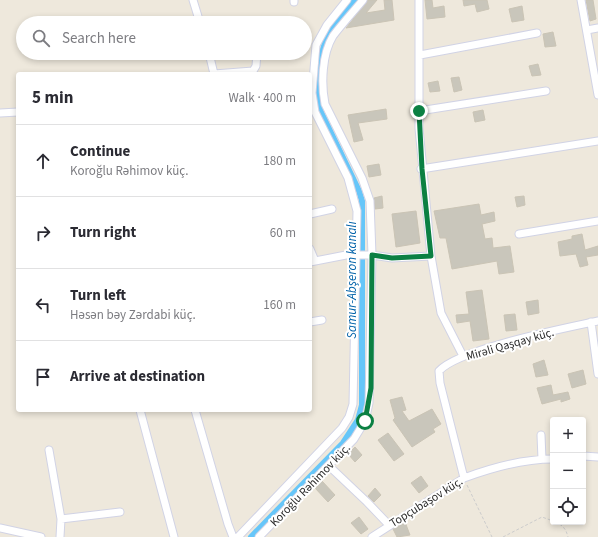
<!DOCTYPE html>
<meta charset="utf-8">
<style>
:root{--surface:#fff;--page:#f2f2f3;--text:#2b2b33;--muted:#7c7c81;--line:#e1e1e2}
body{margin:0;font-family:"Source Sans 3",sans-serif;background:var(--page);color:var(--text)}
.controls{position:absolute;right:12px;bottom:12px;display:grid;overflow:hidden;border-radius:4px;box-shadow:0 2px 6px #0003}
.controls button{width:36px;height:36px;display:grid;place-items:center;padding:0;border:0;border-bottom:1px solid var(--line);background:var(--surface);color:var(--text);font:20px sans-serif}
.stop{position:absolute;width:12px;height:12px;margin:-9px;border:3px solid #0b8043;border-radius:50%;background:#fff}
.stop.end{background:#0b8043;border-color:#fff;box-shadow:0 1px 4px #0008}
.list{margin:0;padding:0;list-style:none}
h2{display:flex;justify-content:space-between;align-items:center;height:52px;margin:0;padding:0 16px;font-size:17px}
h2 small{font-size:13px;font-weight:400;color:var(--muted)}
.list li{display:grid;grid-template-columns:26px 1fr auto;gap:12px;align-items:center;box-sizing:border-box;height:72px;padding:0 16px;border-top:1px solid var(--line)}
.list b{display:block;font-size:15px;white-space:nowrap}
.list p{margin:0;font-size:13px;white-space:nowrap;color:var(--muted)}
.list em{font-size:13px;font-style:normal;color:var(--muted)}
.icon{flex:none;width:22px;height:22px;fill:none;stroke:currentColor;stroke-width:2;stroke-linecap:round;stroke-linejoin:round}
.map{position:relative;flex:none;width:598px;height:537px;overflow:hidden}
.search{position:absolute;background:var(--surface);box-shadow:0 2px 6px #0003;left:16px;top:16px;width:296px;height:44px;display:flex;align-items:center;gap:10px;box-sizing:border-box;padding:0 14px;border-radius:22px;color:var(--muted);font-size:15px}
.panel{position:absolute;background:var(--surface);box-shadow:0 2px 6px #0003;left:16px;top:72px;width:296px;height:340px;border-radius:4px}
.map>svg:first-child{display:block}
.lines{fill:none;stroke-linecap:round;stroke-linejoin:round}
.canal{stroke:#66c6f9;stroke-width:6}
.building{fill:#c9c6bb;stroke:#cac4b5}
.minor-casing{stroke:#d1d3e5;stroke-width:9}
.path{stroke:#ccc;stroke-width:1;stroke-dasharray:3 2;stroke-linecap:butt}
.minor{stroke:#fff;stroke-width:7}
.route{stroke:#0b8043;stroke-width:5}
.labels{text-anchor:middle;stroke-width:4;stroke-linejoin:round;paint-order:stroke}
.street-label{font-size:12px;fill:#2b2b2b;stroke:#fff}
.water-label{font-size:13px;font-style:italic;fill:#0262a9;stroke:#fff}
</style>
<div class="map">
<svg width="598" height="537" viewBox="0 0 598 537">
<rect width="100%" height="100%" fill="#eee8dc"/>
<g class="lines">
<path class="canal" d="M251 537 343 443 358 420 362 405V201L359 191 321 112 317 90 319 62 327 37 333 27 355 0"/>
</g>
<path class="building" d="M368 0H377L366 13 385 10 384 0H392L394 20 346 28Z
M425 0H432L433 8 444 6 445 17 427 19Z
M463 0H487L489 9 477 12 475 4 464 6Z
M586 0H593L596 19 590 21Z
M522 6 524 20 512 22 509 9Z
M553 32 556 46 545 47 543 34Z
M538 64 541 75 532 76 529 66Z
M459 77 462 90 454 92 451 78Z
M438 81 440 91 430 92 428 83Z
M386 109 387 119 358 123 363 140 354 142 348 115Z
M483 110 485 120 475 122 473 112Z
M379 164 381 175 369 177 367 166Z
M382 196 383 208 375 209 374 198Z
M524 196 525 205 517 207 515 197Z
M479 204 481 215 494 212 495 221 482 224 485 239 492 238 493 248 510 246 514 272 499 274 497 261 452 269 446 238H440L434 211Z
M416 211 420 243 396 247 392 214Z
M582 234 585 250 598 246V255L586 257 588 265 580 267 576 254 560 256 558 242 572 239V236Z
M482 290 489 339 473 341 470 321 457 323 456 315 469 314 466 292Z
M538 300 539 313 528 315 526 302Z
M515 314 517 330 506 331 504 315Z
M544 360 548 375 536 377 533 364Z
M583 370 586 384 572 388 568 374Z
M551 385 553 395 568 392 570 399 561 402V399L542 404 537 388Z
M402 397 406 410 402 411 409 421 432 409 441 424 433 429 435 432 412 447 393 420 395 418 390 400Z
M388 433 404 454 394 461 378 440Z
M355 447 362 455 355 462 348 454Z
M421 476 428 486 419 493 411 483Z
M322 481 335 495 328 502 315 488Z
M375 488 381 495 374 502 368 496Z
M359 517 368 529 361 534 351 523Z
M405 522 410 535 397 537 393 529Z"/>
<g class="lines">
<g class="minor-casing">
<path id="minor" d="M193 0 200 23
M419 0V128L431 256 441 313 463 356
M581 0 598 95
M294 2V0
M587 30 598 28
M209 53 214 74
M420 55 537 33
M214 74 253 71 256 66 257 53
M419 111 546 91
M0 113 18 112
M421 169 598 141
M310 214 332 209
M519 234 598 221
M310 249 315 261
M310 262 346 255H372L392 258 431 256
M310 322 322 320
M591 322 598 374
M140 410 174 537
M195 410 228 524 233 537
M541 435 542 459
M49 450 61 519 60 537
M583 456 598 457
M329 466 367 502 389 525
M464 478 440 383 439 371C458 349 566 328 598 321
M61 519 120 512
M0 528 41 537
M238 537 342 428 349 417 353 404 357 211 348 178 315 112 312 93 316 45 327 25 347 0
M259 537 354 439 365 421 369 403 372 255 370 201 362 178 325 104C321 84 322 54 333 36 342 24 353 12 363 0
M372 537 464 478C491 468 524 459 553 459"/>
</g>
<path class="path" d="M467 485 492 537
M555 522C563 525 566 529 568 537
M503 537 542 517 553 521"/>
<use href="#minor" class="minor"/>
</g>
<g class="lines">
<path class="route" d="M365 421 371 388 372 255 392 258 431 256 422 169 419 111"/>
</g>
<g class="labels">
<g class="street-label">
<text transform="translate(510 344) rotate(-16)" y="4">Mirəli Qaşqay küç.</text>
<text transform="translate(310 485) rotate(-46)" y="4">Koroğlu Rəhimov küç.</text>
<text transform="translate(426 502) rotate(-32)" y="4">Topçubaşov küç.</text>
</g>
<g class="water-label">
<text transform="translate(351 280) rotate(-90)" y="5">Samur-Abşeron kanalı</text>
</g>
</g>
</svg>
<div class="controls">
<button>+</button>
<button>−</button>
<button><svg class="icon" aria-label="locate" viewBox="0 0 24 24"><circle cx="12" cy="12" r="6"/><path d="M12 2v4M12 18v4M2 12h4M18 12h4"/></svg></button>
</div>
<div class="stop" style="left:365px;top:421px"></div>
<div class="stop end" style="left:419px;top:111px"></div>
<div class="search"><svg class="icon" aria-label="search" viewBox="0 0 24 24"><circle cx="10" cy="10" r="6"/><path d="M15 15l6 6"/></svg>Search here</div>
<section class="panel">
<h2>5 min<small>Walk · 400 m</small></h2>
<ul class="list">
<li><svg class="icon" aria-label="ahead" viewBox="0 0 24 24"><path d="M12 20V5M6 11l6-6 6 6"/></svg><div><b>Continue</b><p>Koroğlu Rəhimov küç.</p></div><em>180 m</em></li>
<li><svg class="icon" aria-label="right" viewBox="0 0 24 24"><path d="M7 20v-9h11M14 6l5 5-5 5"/></svg><div><b>Turn right</b></div><em>60 m</em></li>
<li><svg class="icon" aria-label="left" viewBox="0 0 24 24"><path d="M17 20v-9H6M10 6l-5 5 5 5"/></svg><div><b>Turn left</b><p>Həsən bəy Zərdabi küç.</p></div><em>160 m</em></li>
<li><svg class="icon" aria-label="arrive" viewBox="0 0 24 24"><path d="M6 21V4h12l-3 4 3 4H6"/></svg><div><b>Arrive at destination</b></div></li>
</ul>
</section>
</div>
